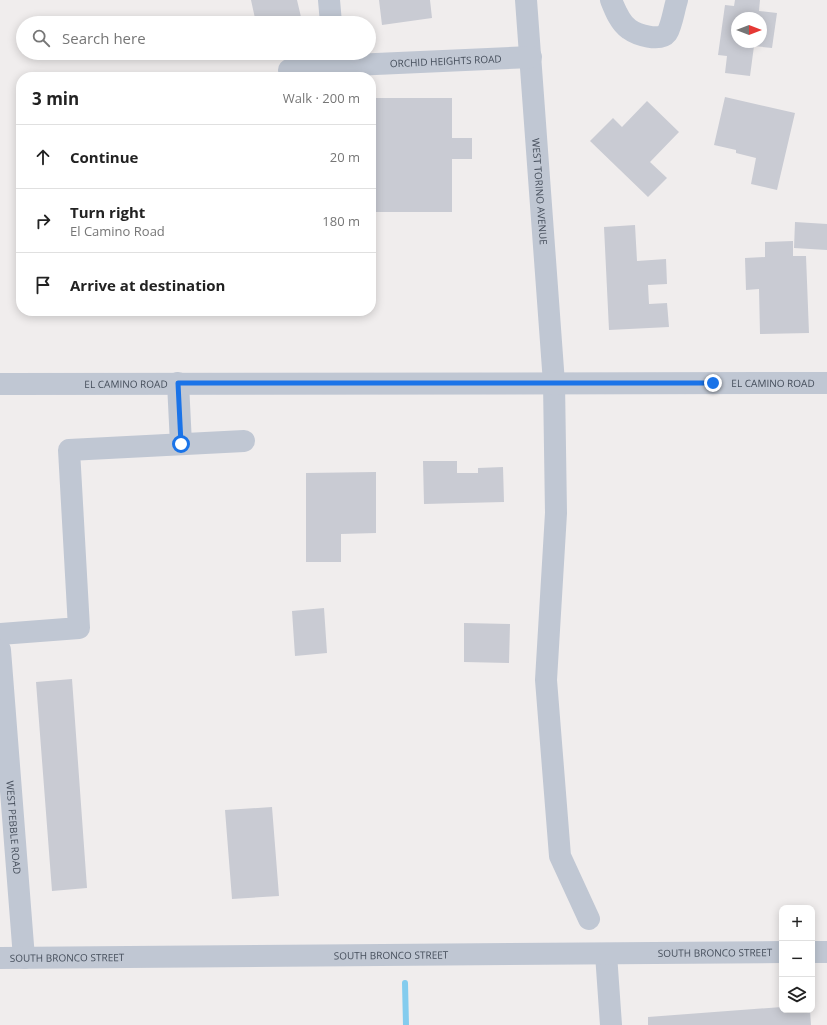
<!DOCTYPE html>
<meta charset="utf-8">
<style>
:root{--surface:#fff;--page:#f2f2f2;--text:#222;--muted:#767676;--line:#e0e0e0}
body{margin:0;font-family:"Open Sans",sans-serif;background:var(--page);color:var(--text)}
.controls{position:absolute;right:12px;bottom:12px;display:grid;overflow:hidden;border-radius:8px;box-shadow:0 2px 10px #0003}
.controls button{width:36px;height:36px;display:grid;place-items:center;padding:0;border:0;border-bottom:1px solid var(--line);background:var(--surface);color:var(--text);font:20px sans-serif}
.compass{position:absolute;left:731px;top:12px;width:36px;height:36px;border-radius:50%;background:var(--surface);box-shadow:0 2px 10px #0003;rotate:90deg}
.stop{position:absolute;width:12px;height:12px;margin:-9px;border:3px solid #1a73e8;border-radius:50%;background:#fff}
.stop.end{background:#1a73e8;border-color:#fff;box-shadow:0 1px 4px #0008}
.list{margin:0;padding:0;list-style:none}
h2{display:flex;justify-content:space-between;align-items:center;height:52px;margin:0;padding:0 16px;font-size:17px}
h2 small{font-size:13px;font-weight:400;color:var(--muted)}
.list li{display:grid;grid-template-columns:26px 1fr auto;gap:12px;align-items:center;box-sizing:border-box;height:64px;padding:0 16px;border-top:1px solid var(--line)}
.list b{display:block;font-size:15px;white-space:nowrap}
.list p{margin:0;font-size:13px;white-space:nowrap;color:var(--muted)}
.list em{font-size:13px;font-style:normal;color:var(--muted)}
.icon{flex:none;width:22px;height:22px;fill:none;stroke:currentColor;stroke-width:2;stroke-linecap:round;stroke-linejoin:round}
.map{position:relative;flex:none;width:827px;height:1025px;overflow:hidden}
.search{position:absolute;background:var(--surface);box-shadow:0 2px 10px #0003;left:16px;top:16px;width:360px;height:44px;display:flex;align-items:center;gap:10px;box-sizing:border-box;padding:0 14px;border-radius:22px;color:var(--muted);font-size:15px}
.panel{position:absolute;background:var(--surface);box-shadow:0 2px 10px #0003;left:16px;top:72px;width:360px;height:244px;border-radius:16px}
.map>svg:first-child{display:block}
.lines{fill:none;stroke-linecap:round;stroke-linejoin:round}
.stream{stroke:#84ccee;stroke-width:6}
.building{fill:#c9cbd3;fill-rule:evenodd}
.minor{stroke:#c0c7d3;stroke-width:22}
.route{stroke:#1a73e8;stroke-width:5}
.labels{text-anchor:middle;stroke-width:4;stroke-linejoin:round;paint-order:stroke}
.street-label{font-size:10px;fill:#454e5b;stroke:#fff}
</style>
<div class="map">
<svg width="827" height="1025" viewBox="0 0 827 1025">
<rect width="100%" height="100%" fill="#f0eded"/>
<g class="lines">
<path class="stream" d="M405 983 406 1025"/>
</g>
<path class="building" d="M251 0H297L301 17 271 23H256Z
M379 0H430L432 18 382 25Z
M735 0H760L759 11 777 13 772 48 754 46 750 76 725 73 727 56 718 55 725 5 734 6ZM737 18H761V42H737Z
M725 97 795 113 777 190 751 184 756 158 736 153V150L714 145Z
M371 98H452V138H472V159H452V212H371Z
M647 101 679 132 650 162 667 178 648 197 590 141 613 118 622 127Z
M795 222 827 224V250L794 248Z
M635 225 637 261 666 259 667 284 648 285 649 304 667 303 669 327 609 330 604 227Z
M793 241V256H806L809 333 760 334 759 289 746 290 745 258 765 257V242Z
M423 461H457V473H478V468L503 467 504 502 424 504Z
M376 472V533L341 534V562H306V473Z
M324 608 327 653 295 656 292 611Z
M464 623 510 624 509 663 464 662Z
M72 679 87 888 52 891 36 682Z
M272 807 279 896 232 899 225 810Z
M782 1007V1010H810L811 1025H648V1017Z"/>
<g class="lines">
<g class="minor">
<path d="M329 0 331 23"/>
<path id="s1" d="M526 0 554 383 556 513 546 680 560 856 589 919"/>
<path d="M611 0C615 10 620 23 629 29 637 35 660 42 667 33 672 25 674 9 677 0"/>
<path id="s2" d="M289 70 331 66 531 57"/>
<path d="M178 383 181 444"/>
<path id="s3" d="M0 384 827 383"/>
<path d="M0 634 79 628 69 450 244 441"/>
<path id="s4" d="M0 650 24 958"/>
<path d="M812 952H827"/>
<path d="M606 954 611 1025"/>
<path id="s5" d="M0 958 782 952"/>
</g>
</g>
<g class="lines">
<path class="route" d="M181 444 178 383H713"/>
</g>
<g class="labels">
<g class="street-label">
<text dy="4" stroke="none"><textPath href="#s2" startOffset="157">ORCHID HEIGHTS ROAD</textPath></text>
<text dy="4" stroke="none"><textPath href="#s1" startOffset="192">WEST TORINO AVENUE</textPath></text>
<text dy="4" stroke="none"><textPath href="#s3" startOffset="126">EL CAMINO ROAD</textPath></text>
<text dy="4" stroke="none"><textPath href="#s3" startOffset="773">EL CAMINO ROAD</textPath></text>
<text dy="4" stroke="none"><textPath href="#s4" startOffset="178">WEST PEBBLE ROAD</textPath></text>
<text dy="4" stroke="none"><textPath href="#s5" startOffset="715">SOUTH BRONCO STREET</textPath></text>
<text dy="4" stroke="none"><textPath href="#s5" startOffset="391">SOUTH BRONCO STREET</textPath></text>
<text dy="4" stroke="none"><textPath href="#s5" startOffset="67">SOUTH BRONCO STREET</textPath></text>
</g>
</g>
</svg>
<div class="controls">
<button>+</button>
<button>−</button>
<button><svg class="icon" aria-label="layers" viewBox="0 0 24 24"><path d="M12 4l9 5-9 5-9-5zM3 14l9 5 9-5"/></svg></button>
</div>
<svg class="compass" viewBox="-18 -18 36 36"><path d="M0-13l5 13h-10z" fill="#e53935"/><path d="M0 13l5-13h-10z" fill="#767676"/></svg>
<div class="stop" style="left:181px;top:444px"></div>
<div class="stop end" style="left:713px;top:383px"></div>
<div class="search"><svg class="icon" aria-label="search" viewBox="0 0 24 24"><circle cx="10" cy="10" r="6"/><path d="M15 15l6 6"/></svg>Search here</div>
<section class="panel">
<h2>3 min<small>Walk · 200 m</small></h2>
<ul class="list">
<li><svg class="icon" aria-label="ahead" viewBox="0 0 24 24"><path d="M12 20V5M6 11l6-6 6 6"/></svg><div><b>Continue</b></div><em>20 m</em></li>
<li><svg class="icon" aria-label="right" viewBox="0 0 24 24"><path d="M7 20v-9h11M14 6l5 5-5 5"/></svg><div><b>Turn right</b><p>El Camino Road</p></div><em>180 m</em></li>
<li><svg class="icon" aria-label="arrive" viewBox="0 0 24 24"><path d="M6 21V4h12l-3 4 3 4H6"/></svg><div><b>Arrive at destination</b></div></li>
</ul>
</section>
</div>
